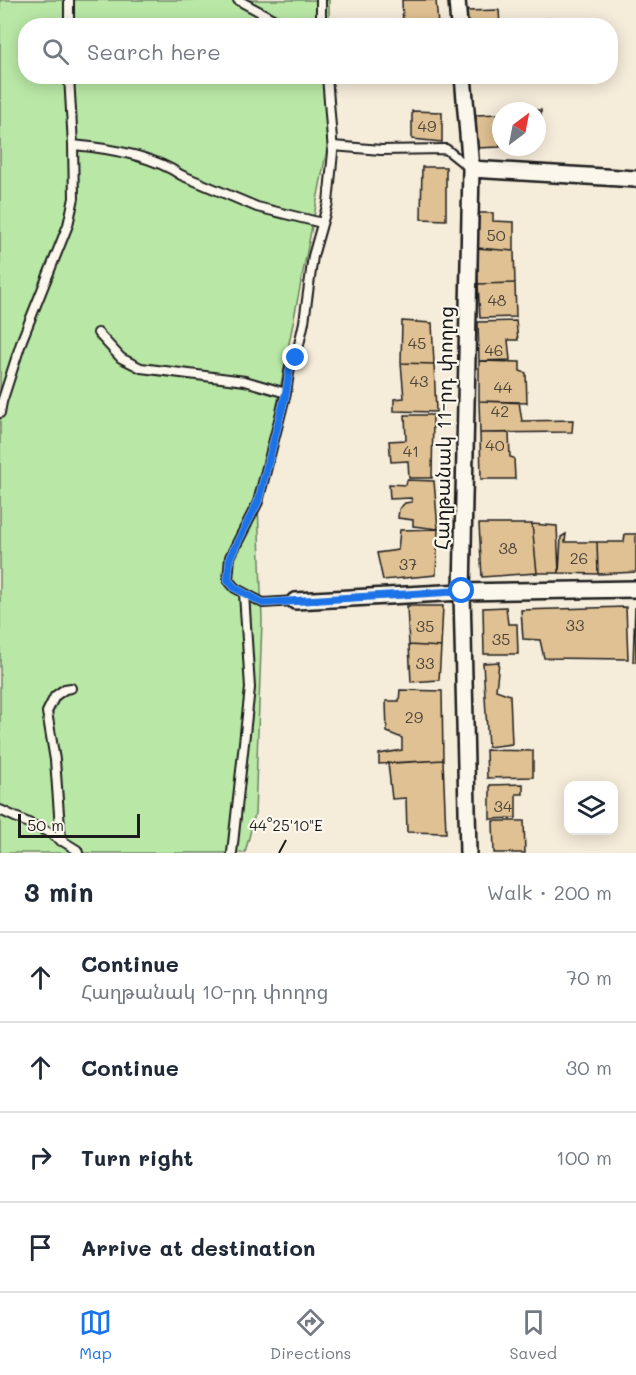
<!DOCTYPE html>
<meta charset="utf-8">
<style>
:root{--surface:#fff;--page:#f2f2f3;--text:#1f2937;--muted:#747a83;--line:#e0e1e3;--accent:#1a73e8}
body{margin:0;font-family:Mali,"Noto Sans Armenian",sans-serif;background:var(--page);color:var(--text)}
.controls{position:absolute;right:18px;bottom:18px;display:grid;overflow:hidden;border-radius:12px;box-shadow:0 3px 15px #0003}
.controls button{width:54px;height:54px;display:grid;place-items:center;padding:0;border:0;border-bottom:2px solid var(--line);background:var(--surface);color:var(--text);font:30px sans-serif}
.compass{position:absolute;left:492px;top:102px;width:54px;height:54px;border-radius:50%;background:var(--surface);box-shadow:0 3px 15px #0003;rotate:32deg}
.scale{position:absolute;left:18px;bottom:15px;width:122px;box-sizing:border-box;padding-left:6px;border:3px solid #1c1c1c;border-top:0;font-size:16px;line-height:21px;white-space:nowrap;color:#1c1c1c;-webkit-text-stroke:4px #fbf7ec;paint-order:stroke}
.stop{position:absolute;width:18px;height:18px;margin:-14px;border:4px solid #1a73e8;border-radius:50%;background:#fff}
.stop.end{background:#1a73e8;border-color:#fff;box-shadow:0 2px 6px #0008}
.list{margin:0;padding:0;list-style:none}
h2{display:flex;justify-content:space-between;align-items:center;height:78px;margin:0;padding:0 24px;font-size:26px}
h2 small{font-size:20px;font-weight:400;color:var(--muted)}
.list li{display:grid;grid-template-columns:39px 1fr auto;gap:18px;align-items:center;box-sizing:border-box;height:90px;padding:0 24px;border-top:2px solid var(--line)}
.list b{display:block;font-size:22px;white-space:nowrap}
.list p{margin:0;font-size:20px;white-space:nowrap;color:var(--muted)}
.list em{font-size:20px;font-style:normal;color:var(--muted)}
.icon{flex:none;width:33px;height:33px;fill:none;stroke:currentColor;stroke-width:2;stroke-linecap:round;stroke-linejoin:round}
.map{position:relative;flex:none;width:636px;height:853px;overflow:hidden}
.search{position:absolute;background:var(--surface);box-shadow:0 3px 15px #0003;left:18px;right:18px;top:18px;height:66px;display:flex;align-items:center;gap:15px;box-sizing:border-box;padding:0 21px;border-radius:24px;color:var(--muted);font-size:22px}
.sheet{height:438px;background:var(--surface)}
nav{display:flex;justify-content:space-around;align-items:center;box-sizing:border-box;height:84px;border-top:2px solid var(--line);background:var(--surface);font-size:16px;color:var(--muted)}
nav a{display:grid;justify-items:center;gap:3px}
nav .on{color:var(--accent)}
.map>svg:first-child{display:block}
.green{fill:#b9e8a6;stroke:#6a8261;stroke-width:1.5}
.building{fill:#e0c193;stroke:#1c1c1c;stroke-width:1.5}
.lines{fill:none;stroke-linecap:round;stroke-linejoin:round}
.lane-casing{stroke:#1c1c1c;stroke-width:12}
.street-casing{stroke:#1c1c1c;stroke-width:20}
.lane{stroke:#fbf7ec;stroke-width:8}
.street{stroke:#fbf7ec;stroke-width:15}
.route{stroke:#1a73e8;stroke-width:8}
.ticks{fill:none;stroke:#1c1c1c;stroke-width:2}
.labels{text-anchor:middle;stroke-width:4.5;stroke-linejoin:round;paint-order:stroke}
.number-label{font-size:16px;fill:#4d453a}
.street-label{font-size:20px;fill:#1c1c1c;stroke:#fbf7ec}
.ticks-label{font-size:15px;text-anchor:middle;fill:#1c1c1c;stroke:#fbf7ec;stroke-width:4.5;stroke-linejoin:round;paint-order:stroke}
</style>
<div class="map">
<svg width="636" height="853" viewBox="0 0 636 853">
<rect width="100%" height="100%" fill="#f6ecda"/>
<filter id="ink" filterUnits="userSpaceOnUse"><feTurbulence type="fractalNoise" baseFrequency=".0167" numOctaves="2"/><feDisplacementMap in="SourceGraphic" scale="12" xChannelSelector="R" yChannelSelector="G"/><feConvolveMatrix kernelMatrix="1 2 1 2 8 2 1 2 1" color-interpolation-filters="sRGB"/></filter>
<g filter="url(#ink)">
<path class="green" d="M0 0H329V25L26 26V76L329 77 328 144 258 502 262 621 255 814 245 853H0Z"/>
<path class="building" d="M402 0H436L438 26H403Z
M499 10 500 26H468L467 11Z
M555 18V24L565 26H535L546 25V19Z
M515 110H541V137H537V111Z
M412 111 442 112V142L412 139Z
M499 114 500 147 476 148V115Z
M422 167H446V220L421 219Z
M477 213H493V221L514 222V251L477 248Z
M477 248 514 251 515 283 478 284Z
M515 283 516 317 480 318 478 284Z
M402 321 432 323 434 364 401 363Z
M516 321 518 340H508L510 360 479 361 478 322Z
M479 361 520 362V371L526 373 527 403 479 401Z
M401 363 434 364 436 412 394 411V399L404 398Z
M479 401 519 402 522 421 573 420 572 432 480 433Z
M405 415H433L432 478H409L408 461 391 462 389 441 406 440Z
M480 433H509L510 457 514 458 515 479H481Z
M407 480 434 481 438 529 413 526V520L398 518 399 509 405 503 412 502 411 498 390 499 389 484 406 485Z
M479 524H532L537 573 482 577Z
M532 524 557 526 559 573H537Z
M438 529 436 575 383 580 377 553 398 550 400 530Z
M566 534 565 542H597L598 574 559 573 561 537Z
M625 534H636V572L598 574 597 542H624Z
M407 606H443L441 647 409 645Z
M506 607 508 624H517L518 654H484L483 608Z
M626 607 628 659 544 658 540 640 523 639 521 610Z
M635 607 636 662H633Z
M409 645 441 647 439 680 411 682Z
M499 662 496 690 510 695 512 744 488 747 483 663Z
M400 690 442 691 443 760 379 764V754L402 750V738L387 732 386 701H399Z
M486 750 533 751V777L487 778Z
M443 760 446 833 407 832 406 798 392 799 388 763Z
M523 784V794H516V818L490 819V785Z
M493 821H524L525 853H494Z"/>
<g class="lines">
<g class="lane-casing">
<path id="lane" d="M238 0 286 26
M69 26V0
M321 26V0
M69 76 73 145C107 148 153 156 181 175L257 207 322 223
M333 146 381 150 446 149 471 169
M98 333 121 358 141 368 245 381 286 393
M0 413 2 402 22 340 68 225 74 198 73 145
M295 601 263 603 235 588 228 580 230 557 258 502 286 393 290 367 296 358 304 322 313 256 328 203 333 152 327 76
M0 810 48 832 77 850 78 853
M61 841 55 760 47 712 55 696 65 689 71 688
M232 853 250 688 244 593"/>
</g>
<g class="street-casing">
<path id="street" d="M457 0 459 26
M463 76 471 169 462 592 468 853
M471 169 636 179
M295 601 462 592 636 589"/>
</g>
<use href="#lane" class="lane"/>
<use href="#street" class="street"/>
</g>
</g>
<g class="lines" filter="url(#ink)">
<path class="route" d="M296 358 290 367 286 393 258 502 230 557 228 580 235 588 263 603 462 591"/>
</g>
<path class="ticks" d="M279 853 286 840"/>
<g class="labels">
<g class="number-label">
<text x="427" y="132">49</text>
<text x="496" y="241">50</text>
<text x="497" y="306">48</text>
<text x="417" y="349">45</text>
<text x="494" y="356">46</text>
<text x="419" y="387">43</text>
<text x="503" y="393">44</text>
<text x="500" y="417">42</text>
<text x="495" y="451">40</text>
<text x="411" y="457">41</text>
<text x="508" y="554">38</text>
<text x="579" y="564">26</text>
<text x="408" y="570">37</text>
<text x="575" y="631">33</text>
<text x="425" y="632">35</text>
<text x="501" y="645">35</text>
<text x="425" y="669">33</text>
<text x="414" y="723">29</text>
<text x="503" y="812">34</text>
</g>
<g class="street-label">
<text transform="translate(444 428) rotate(-89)" y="7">Հաղթանակ 11-րդ փողոց</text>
</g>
</g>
<g class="ticks-label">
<text x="286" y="831">44°25'10"E</text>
</g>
</svg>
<div class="controls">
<button><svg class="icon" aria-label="layers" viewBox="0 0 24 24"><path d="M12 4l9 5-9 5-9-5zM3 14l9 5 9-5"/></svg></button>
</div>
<svg class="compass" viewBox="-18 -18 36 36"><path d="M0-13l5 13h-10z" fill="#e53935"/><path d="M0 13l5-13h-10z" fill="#747a83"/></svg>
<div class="scale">50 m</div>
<div class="stop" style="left:462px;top:591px"></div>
<div class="stop end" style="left:296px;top:358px"></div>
<div class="search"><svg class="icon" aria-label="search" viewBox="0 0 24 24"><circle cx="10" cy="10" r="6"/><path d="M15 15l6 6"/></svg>Search here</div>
</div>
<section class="sheet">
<h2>3 min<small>Walk · 200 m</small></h2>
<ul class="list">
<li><svg class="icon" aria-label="ahead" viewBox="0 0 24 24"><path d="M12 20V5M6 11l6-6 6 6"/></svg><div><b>Continue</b><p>Հաղթանակ 10-րդ փողոց</p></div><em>70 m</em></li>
<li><svg class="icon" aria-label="ahead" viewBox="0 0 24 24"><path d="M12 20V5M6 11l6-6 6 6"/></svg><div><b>Continue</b></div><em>30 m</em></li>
<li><svg class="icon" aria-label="right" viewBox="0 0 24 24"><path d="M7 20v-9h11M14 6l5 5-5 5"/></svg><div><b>Turn right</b></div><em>100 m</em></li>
<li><svg class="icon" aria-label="arrive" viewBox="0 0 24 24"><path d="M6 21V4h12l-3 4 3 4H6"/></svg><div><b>Arrive at destination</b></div></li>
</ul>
</section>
<nav>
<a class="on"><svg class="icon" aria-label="map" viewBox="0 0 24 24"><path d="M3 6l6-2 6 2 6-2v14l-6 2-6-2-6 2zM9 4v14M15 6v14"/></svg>Map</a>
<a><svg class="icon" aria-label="directions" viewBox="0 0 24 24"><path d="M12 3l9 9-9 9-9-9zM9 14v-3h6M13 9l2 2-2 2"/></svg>Directions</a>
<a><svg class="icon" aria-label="saved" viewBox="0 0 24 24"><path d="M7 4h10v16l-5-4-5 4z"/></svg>Saved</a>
</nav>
